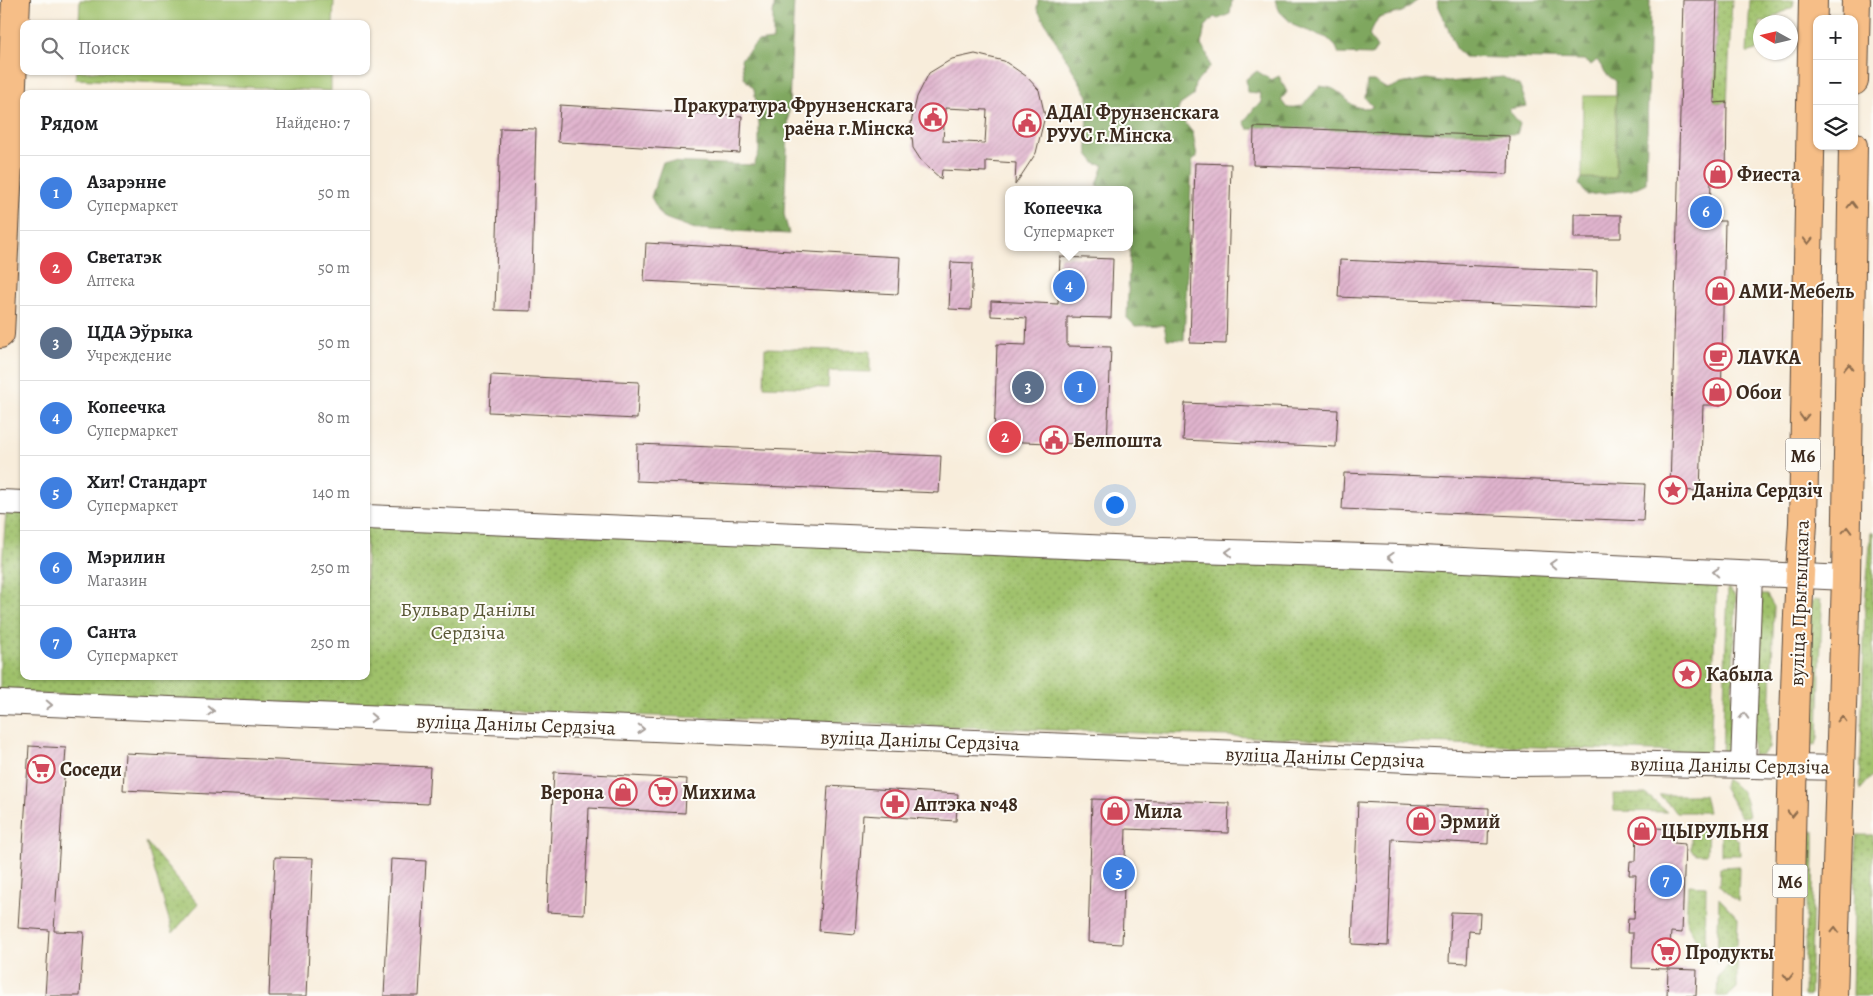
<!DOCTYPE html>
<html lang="ru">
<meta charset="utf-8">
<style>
:root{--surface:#fff;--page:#f2f2f2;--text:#202124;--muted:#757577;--line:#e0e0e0;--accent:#d93025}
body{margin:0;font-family:Alegreya,serif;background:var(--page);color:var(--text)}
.controls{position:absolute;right:15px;top:15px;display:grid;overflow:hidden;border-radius:10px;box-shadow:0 1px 4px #0004}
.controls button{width:45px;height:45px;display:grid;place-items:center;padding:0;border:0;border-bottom:1px solid var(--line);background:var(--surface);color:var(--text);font:25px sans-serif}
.compass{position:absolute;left:1753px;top:15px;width:45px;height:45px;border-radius:50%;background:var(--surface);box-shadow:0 1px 4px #0004;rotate:278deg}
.you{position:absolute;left:1114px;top:504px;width:18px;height:18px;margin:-12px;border:4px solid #fff;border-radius:50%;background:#1a73e8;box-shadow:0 0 0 8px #1a73e833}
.badge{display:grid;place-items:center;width:32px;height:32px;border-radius:50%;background:var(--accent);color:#fff;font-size:16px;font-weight:700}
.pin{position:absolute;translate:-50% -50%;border:2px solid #fff;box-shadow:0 1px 5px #0006}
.popup{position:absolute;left:1005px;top:186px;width:128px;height:65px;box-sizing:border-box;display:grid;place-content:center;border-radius:10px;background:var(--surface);filter:drop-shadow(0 1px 4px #0005);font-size:16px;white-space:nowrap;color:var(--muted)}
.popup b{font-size:19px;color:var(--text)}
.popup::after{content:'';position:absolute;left:50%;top:100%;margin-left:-10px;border:10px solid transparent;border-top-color:var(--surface)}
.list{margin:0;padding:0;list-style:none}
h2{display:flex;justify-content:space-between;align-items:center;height:65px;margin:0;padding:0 20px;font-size:21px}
h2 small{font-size:16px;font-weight:400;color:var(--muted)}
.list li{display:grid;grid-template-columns:32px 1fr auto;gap:15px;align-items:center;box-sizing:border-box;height:75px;padding:0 20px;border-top:1px solid var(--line)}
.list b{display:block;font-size:19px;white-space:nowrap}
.list p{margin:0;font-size:16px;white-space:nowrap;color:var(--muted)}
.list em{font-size:16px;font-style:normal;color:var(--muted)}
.icon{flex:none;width:28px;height:28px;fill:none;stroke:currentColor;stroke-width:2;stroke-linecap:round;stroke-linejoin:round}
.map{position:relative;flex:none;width:1873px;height:996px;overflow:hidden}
.search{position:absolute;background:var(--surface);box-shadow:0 1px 4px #0004;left:20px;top:20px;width:350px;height:55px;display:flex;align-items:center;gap:12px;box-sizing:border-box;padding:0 18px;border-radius:10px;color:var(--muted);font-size:19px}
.panel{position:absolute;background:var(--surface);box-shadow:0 1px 4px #0004;left:20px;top:90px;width:350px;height:590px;border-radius:10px}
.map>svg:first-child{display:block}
.green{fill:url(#green-dots);stroke:#6d7644}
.forest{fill:url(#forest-firs);stroke:#5d683e}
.pitch{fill:#9fc16b;stroke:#6d7644}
.building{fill:url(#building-hatch);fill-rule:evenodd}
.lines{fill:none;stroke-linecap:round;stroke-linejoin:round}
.minor-casing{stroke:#57473a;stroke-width:26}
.major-casing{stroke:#57473a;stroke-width:30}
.minor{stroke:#fff;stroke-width:24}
.major{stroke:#f6be87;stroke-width:28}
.oneway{stroke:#8f6d4d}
.oneway2{stroke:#a79f9a}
.labels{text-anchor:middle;stroke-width:4;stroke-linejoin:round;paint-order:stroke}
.shield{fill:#fdfcf7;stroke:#75695f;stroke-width:1}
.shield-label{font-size:19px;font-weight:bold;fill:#3b2a1e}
.poi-label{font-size:20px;font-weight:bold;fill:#3b2a1e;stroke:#fdfcf7;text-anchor:start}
.street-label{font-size:20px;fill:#3b2a1e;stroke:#fdfcf7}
.park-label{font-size:20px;fill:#595735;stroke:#fdfcf7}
</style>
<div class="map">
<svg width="1873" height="996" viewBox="0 0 1873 996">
<defs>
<pattern id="green-dots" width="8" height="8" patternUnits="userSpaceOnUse" patternTransform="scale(1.25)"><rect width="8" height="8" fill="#9fc16b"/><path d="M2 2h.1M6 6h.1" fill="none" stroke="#839d57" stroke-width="1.8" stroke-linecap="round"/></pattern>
<pattern id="forest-firs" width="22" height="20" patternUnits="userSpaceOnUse" patternTransform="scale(1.25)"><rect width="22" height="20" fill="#7fa75f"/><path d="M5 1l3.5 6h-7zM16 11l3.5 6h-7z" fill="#69884e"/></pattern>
<pattern id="building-hatch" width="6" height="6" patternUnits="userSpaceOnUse" patternTransform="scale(1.25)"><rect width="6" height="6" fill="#e0b4ce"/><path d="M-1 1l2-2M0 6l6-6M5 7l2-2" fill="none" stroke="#c19bb0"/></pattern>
</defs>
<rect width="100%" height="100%" fill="#fdfcf7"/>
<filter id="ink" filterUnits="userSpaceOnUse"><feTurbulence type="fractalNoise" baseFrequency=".02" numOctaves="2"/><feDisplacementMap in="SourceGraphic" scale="10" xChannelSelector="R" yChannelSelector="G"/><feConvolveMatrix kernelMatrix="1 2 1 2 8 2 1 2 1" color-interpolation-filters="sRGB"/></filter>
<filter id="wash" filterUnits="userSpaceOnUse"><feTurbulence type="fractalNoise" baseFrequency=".0096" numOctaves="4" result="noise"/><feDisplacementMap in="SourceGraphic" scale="20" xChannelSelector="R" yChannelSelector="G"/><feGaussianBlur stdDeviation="1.12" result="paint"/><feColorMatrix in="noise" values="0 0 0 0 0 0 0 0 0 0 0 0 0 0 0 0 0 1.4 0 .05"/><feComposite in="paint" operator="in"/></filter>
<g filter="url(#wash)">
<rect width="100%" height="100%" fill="#f8eddb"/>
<path class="green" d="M1717 0H1732L1727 102 1714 103Z
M1750 0H1794L1793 7 1775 16 1771 22H1760V42L1756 50 1747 53Z
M765 348 870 351V372L829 371 828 388 764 386Z
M6 511 24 512V676H366V526L1717 578 1710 753 0 693V593Z
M1873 532V775L1860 790 1865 603 1871 533Z
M1728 587 1736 597 1730 745 1722 754Z
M1758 595H1767L1774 607 1769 749 1761 755H1752Z
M1814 599 1820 600 1822 606 1818 739 1816 744 1811 746 1807 742 1811 602Z
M1725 779C1744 790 1745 795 1749 816L1741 817 1723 787Z
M1613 794H1646L1667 812 1614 811Z
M1659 795H1704L1708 812H1677Z
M1691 824H1708L1707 854H1696L1691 850Z
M1721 824 1739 841 1740 855H1721Z
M1808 831H1814V854L1810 996H1804Z
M1856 835H1873V996H1852Z
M146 842 198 904 173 933Z
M1739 866 1738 902 1719 885 1720 867Z
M1688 885 1706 886 1705 958 1686 921Z
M1719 898 1738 918 1737 944 1717 964Z
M1737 957V988L1728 996H1717L1718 976Z"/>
<path class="forest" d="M775 0H794L784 214 789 234 695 229 662 217 651 197 663 162 754 165 759 152V124L754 89 744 78 741 59 757 42 773 40V14Z
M1038 0H1232L1230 14 1218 19 1214 17 1205 27 1201 45 1207 54 1210 67 1195 84 1193 96 1180 105 1177 113 1193 133 1197 157 1192 162 1184 340 1167 339 1164 325 1135 326 1127 318 1130 247 1129 190H1101V188L1097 185 1104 165 1096 164 1088 154 1087 143 1088 96 1037 9Z
M1275 0H1418L1402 12 1378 18 1369 35 1377 48 1372 55 1339 54 1336 47 1327 38 1295 26 1280 12Z
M1438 0H1650L1646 183 1631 190 1587 195 1579 184 1582 178H1616V81L1607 75 1597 60 1591 65 1584 60 1464 57 1456 48 1437 2Z
M1257 71 1271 80 1279 76 1287 92 1281 100 1287 108 1302 106 1320 86C1325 87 1331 87 1335 90 1352 100 1349 111 1373 107L1365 98 1367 81H1374L1387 89 1400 84 1426 79 1448 82 1503 77 1520 86 1527 106 1509 109 1512 114 1520 124 1517 134 1248 129 1244 122 1255 107 1262 103 1259 93 1247 92 1246 79Z"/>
<path class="pitch" d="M80 0H334L333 24H79Z
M76 71H331V91L75 79Z
M1583 96H1616V178H1582Z"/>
<g id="blocks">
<path class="building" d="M1683 0H1717L1714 103 1727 102 1726 180 1711 179 1710 221H1725L1721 405H1703L1700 491 1670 490Z
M975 54 1004 61 1026 76 1039 90 1045 116 1036 153 1015 185 1016 163 986 161V172L942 170 941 179 922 162 913 148 911 123 917 97 929 73 952 59ZM945 108 987 110 985 143 943 141Z
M560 105 742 116 740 153 558 142Z
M1254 127 1509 136 1508 174 1253 165Z
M500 128 536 129 531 311 495 310Z
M1195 163 1231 164 1226 344 1190 343Z
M1574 214 1621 215V238H1574Z
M646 243 900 257 898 294 644 281Z
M1060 257 1113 259 1111 318 1067 317V346L1111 347 1107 445 994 441 997 344 1026 345 1027 318 991 316V301L1058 304Z
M1340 260 1597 271 1596 308 1338 297Z
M951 262 973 263 971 310 949 309Z
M491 375 639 382 637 419 489 412Z
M1185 403 1338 410 1336 447 1183 440Z
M637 444 941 456 939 493 636 481Z
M1344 473 1645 484 1643 521 1342 509Z
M29 746 66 748 54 931 84 932 80 996H45L49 930 18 928Z
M125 753 430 767 428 804 123 790Z
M554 772 687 779 685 813 589 808 584 914 547 912Z
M828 786 958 794 956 821 863 815 855 934 819 931Z
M1092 799 1229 803 1228 833 1126 829 1122 944 1088 942Z
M1358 802 1489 808 1488 844 1392 839 1388 946 1352 944Z
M1637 827 1674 829V843L1685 844 1682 933 1671 932 1668 969 1632 968 1633 933H1627L1628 918H1634L1636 875H1629L1630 861H1636Z
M275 857 313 858 307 996H269Z
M391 859 426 861 419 996H384Z
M1451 912 1480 913 1479 932 1469 931 1467 963 1449 962Z
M1668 969 1697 970 1696 996H1667Z"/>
</g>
</g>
<g filter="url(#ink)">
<use href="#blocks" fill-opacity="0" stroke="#57473a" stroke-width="1"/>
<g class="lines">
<g class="minor-casing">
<path id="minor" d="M0 502 24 503
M366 517 1162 550 1400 557 1846 578
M0 702 1507 764 1609 763 1841 768
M1743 765 1750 574"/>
</g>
<g class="major-casing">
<path id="major" d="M1854 81 1856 0
M0 334 16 0
M1788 996C1791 838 1793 680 1803 523L1813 0
M1833 996 1846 578 1853 146"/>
</g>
<use href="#minor" class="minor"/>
<use href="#major" class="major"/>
</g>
<defs><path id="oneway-chevron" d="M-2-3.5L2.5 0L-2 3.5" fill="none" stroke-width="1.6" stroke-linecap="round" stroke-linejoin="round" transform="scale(1.25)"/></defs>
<g class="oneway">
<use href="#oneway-chevron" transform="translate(1852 205) rotate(-89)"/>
<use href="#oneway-chevron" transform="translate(1808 241) rotate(91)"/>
<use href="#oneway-chevron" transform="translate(1849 367) rotate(-89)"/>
<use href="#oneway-chevron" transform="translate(1804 417) rotate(91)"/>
<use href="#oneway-chevron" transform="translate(1847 530) rotate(-89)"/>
<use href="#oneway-chevron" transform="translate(1842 719) rotate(-89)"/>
<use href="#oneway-chevron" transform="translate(1792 814) rotate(92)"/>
<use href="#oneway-chevron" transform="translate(1835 930) rotate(-88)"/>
<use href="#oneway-chevron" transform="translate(1788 977) rotate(91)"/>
</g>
<g class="oneway2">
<use href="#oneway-chevron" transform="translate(1229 552) rotate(-178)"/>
<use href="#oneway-chevron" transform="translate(1391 557) rotate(-178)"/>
<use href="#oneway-chevron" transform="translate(1553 564) rotate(-177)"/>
<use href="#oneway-chevron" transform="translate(1716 572) rotate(-177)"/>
<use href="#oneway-chevron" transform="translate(49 705) rotate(2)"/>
<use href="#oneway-chevron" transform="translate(211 711) rotate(2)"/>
<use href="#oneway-chevron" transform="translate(1744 716) rotate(-88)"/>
<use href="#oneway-chevron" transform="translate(373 718) rotate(2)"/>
<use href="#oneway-chevron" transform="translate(641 729) rotate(2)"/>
</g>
</g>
<defs>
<g id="civic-ring" transform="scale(1.4375)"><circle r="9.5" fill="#fdfcf7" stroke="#d1495b" stroke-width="1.5"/><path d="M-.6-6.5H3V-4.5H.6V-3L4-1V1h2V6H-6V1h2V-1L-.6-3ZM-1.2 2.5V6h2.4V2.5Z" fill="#d1495b"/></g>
<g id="shop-ring" transform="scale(1.4375)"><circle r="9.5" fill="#fdfcf7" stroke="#d1495b" stroke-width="1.5"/><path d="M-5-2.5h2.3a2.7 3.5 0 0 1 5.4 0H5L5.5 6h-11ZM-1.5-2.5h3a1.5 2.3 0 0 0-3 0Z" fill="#d1495b"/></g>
<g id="cafe-ring" transform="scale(1.4375)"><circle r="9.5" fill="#fdfcf7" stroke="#d1495b" stroke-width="1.5"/><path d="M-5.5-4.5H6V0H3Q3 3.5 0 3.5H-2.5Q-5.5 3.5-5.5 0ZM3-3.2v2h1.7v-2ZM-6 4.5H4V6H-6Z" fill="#d1495b"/></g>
<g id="sight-ring" transform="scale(1.4375)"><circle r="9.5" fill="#fdfcf7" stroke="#d1495b" stroke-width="1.5"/><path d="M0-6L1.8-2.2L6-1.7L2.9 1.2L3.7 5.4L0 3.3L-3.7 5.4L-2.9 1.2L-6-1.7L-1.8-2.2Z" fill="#d1495b"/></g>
<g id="supermarket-ring" transform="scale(1.4375)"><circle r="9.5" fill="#fdfcf7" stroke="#d1495b" stroke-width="1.5"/><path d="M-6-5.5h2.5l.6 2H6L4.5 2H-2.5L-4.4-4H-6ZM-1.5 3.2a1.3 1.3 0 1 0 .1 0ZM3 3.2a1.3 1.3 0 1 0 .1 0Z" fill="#d1495b"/></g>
<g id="pharmacy-ring" transform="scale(1.4375)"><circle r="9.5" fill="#fdfcf7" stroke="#d1495b" stroke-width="1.5"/><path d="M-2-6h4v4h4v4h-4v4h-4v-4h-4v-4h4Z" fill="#d1495b"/></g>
</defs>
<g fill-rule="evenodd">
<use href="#civic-ring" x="933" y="117"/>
<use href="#civic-ring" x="1027" y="123"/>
<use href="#shop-ring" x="1718" y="174"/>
<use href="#shop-ring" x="1720" y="291"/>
<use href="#cafe-ring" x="1718" y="357"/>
<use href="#shop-ring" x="1717" y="392"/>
<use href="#civic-ring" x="1054" y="440"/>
<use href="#sight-ring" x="1673" y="490"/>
<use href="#sight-ring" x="1687" y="674"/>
<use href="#supermarket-ring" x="41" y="769"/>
<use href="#shop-ring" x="623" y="792"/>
<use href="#supermarket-ring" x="663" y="792"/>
<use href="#pharmacy-ring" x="895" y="804"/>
<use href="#shop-ring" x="1115" y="811"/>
<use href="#shop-ring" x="1421" y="821"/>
<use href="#shop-ring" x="1642" y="831"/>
<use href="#supermarket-ring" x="1666" y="952"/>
</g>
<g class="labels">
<g class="shield">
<rect x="1785.5" y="438.5" width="35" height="33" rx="4"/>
<rect x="1772.5" y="864.5" width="35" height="33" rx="4"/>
</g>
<g class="shield-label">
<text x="1803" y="462">М6</text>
<text x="1790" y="888">М6</text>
</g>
<g class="poi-label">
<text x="914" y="112" text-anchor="end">Пракуратура Фрунзенскага<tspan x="914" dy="23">раёна г.Мінска</tspan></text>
<text x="1046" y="119">АДАІ Фрунзенскага<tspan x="1046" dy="23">РУУС г.Мінска</tspan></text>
<text x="1737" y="181">Фиеста</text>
<text x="1739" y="298">АМИ-Мебель</text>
<text x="1737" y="364">ЛАVКА</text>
<text x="1736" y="399">Обои</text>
<text x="1073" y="447">Белпошта</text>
<text x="1692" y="497">Даніла Сердзіч</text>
<text x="1706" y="681">Кабыла</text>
<text x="60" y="776">Соседи</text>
<text x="604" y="799" text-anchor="end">Верона</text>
<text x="682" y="799">Михима</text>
<text x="914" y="811">Аптэка №48</text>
<text x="1134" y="818">Мила</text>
<text x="1440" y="828">Эрмий</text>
<text x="1661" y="838">ЦЫРУЛЬНЯ</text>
<text x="1685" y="959">Продукты</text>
</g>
<g class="street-label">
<text transform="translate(1799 603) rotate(-88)" y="7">вуліца Прытыцкага</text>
<text transform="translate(516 724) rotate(2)" y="7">вуліца Данілы Сердзіча</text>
<text transform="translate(920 740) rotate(2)" y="7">вуліца Данілы Сердзіча</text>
<text transform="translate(1325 757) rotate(2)" y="7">вуліца Данілы Сердзіча</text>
<text transform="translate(1730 765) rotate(1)" y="7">вуліца Данілы Сердзіча</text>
</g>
<g class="park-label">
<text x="468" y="616">Бульвар Данілы<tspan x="468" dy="23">Сердзіча</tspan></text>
</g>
</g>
</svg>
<div class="controls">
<button>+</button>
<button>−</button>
<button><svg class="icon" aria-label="layers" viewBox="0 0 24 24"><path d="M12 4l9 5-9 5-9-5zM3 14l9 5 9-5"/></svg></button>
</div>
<svg class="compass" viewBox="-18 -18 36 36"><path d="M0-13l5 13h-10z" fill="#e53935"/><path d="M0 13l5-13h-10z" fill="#757577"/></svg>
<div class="you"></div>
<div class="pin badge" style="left:1080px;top:387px;background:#3f7fe0">1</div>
<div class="pin badge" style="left:1005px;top:437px;background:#e0444e">2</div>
<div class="pin badge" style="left:1028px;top:387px;background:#5c6f8a">3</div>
<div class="pin badge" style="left:1069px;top:286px;background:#3f7fe0">4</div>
<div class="popup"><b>Копеечка</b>Супермаркет</div>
<div class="pin badge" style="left:1119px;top:873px;background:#3f7fe0">5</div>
<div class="pin badge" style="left:1706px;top:212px;background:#3f7fe0">6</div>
<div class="pin badge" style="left:1666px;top:881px;background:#3f7fe0">7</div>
<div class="search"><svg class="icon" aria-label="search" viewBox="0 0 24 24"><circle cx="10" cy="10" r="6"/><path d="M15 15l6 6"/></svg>Поиск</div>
<section class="panel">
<h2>Рядом<small>Найдено: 7</small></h2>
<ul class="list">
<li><span class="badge" style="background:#3f7fe0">1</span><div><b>Азарэнне</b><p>Супермаркет</p></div><em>50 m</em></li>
<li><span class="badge" style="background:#e0444e">2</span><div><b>Светатэк</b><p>Аптека</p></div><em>50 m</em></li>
<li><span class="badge" style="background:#5c6f8a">3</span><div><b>ЦДА Эўрыка</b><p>Учреждение</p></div><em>50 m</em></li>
<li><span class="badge" style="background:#3f7fe0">4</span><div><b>Копеечка</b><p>Супермаркет</p></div><em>80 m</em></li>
<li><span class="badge" style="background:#3f7fe0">5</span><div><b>Хит! Стандарт</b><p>Супермаркет</p></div><em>140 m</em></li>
<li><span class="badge" style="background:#3f7fe0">6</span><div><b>Мэрилин</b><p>Магазин</p></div><em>250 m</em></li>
<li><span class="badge" style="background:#3f7fe0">7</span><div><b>Санта</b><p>Супермаркет</p></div><em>250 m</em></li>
</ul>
</section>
</div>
